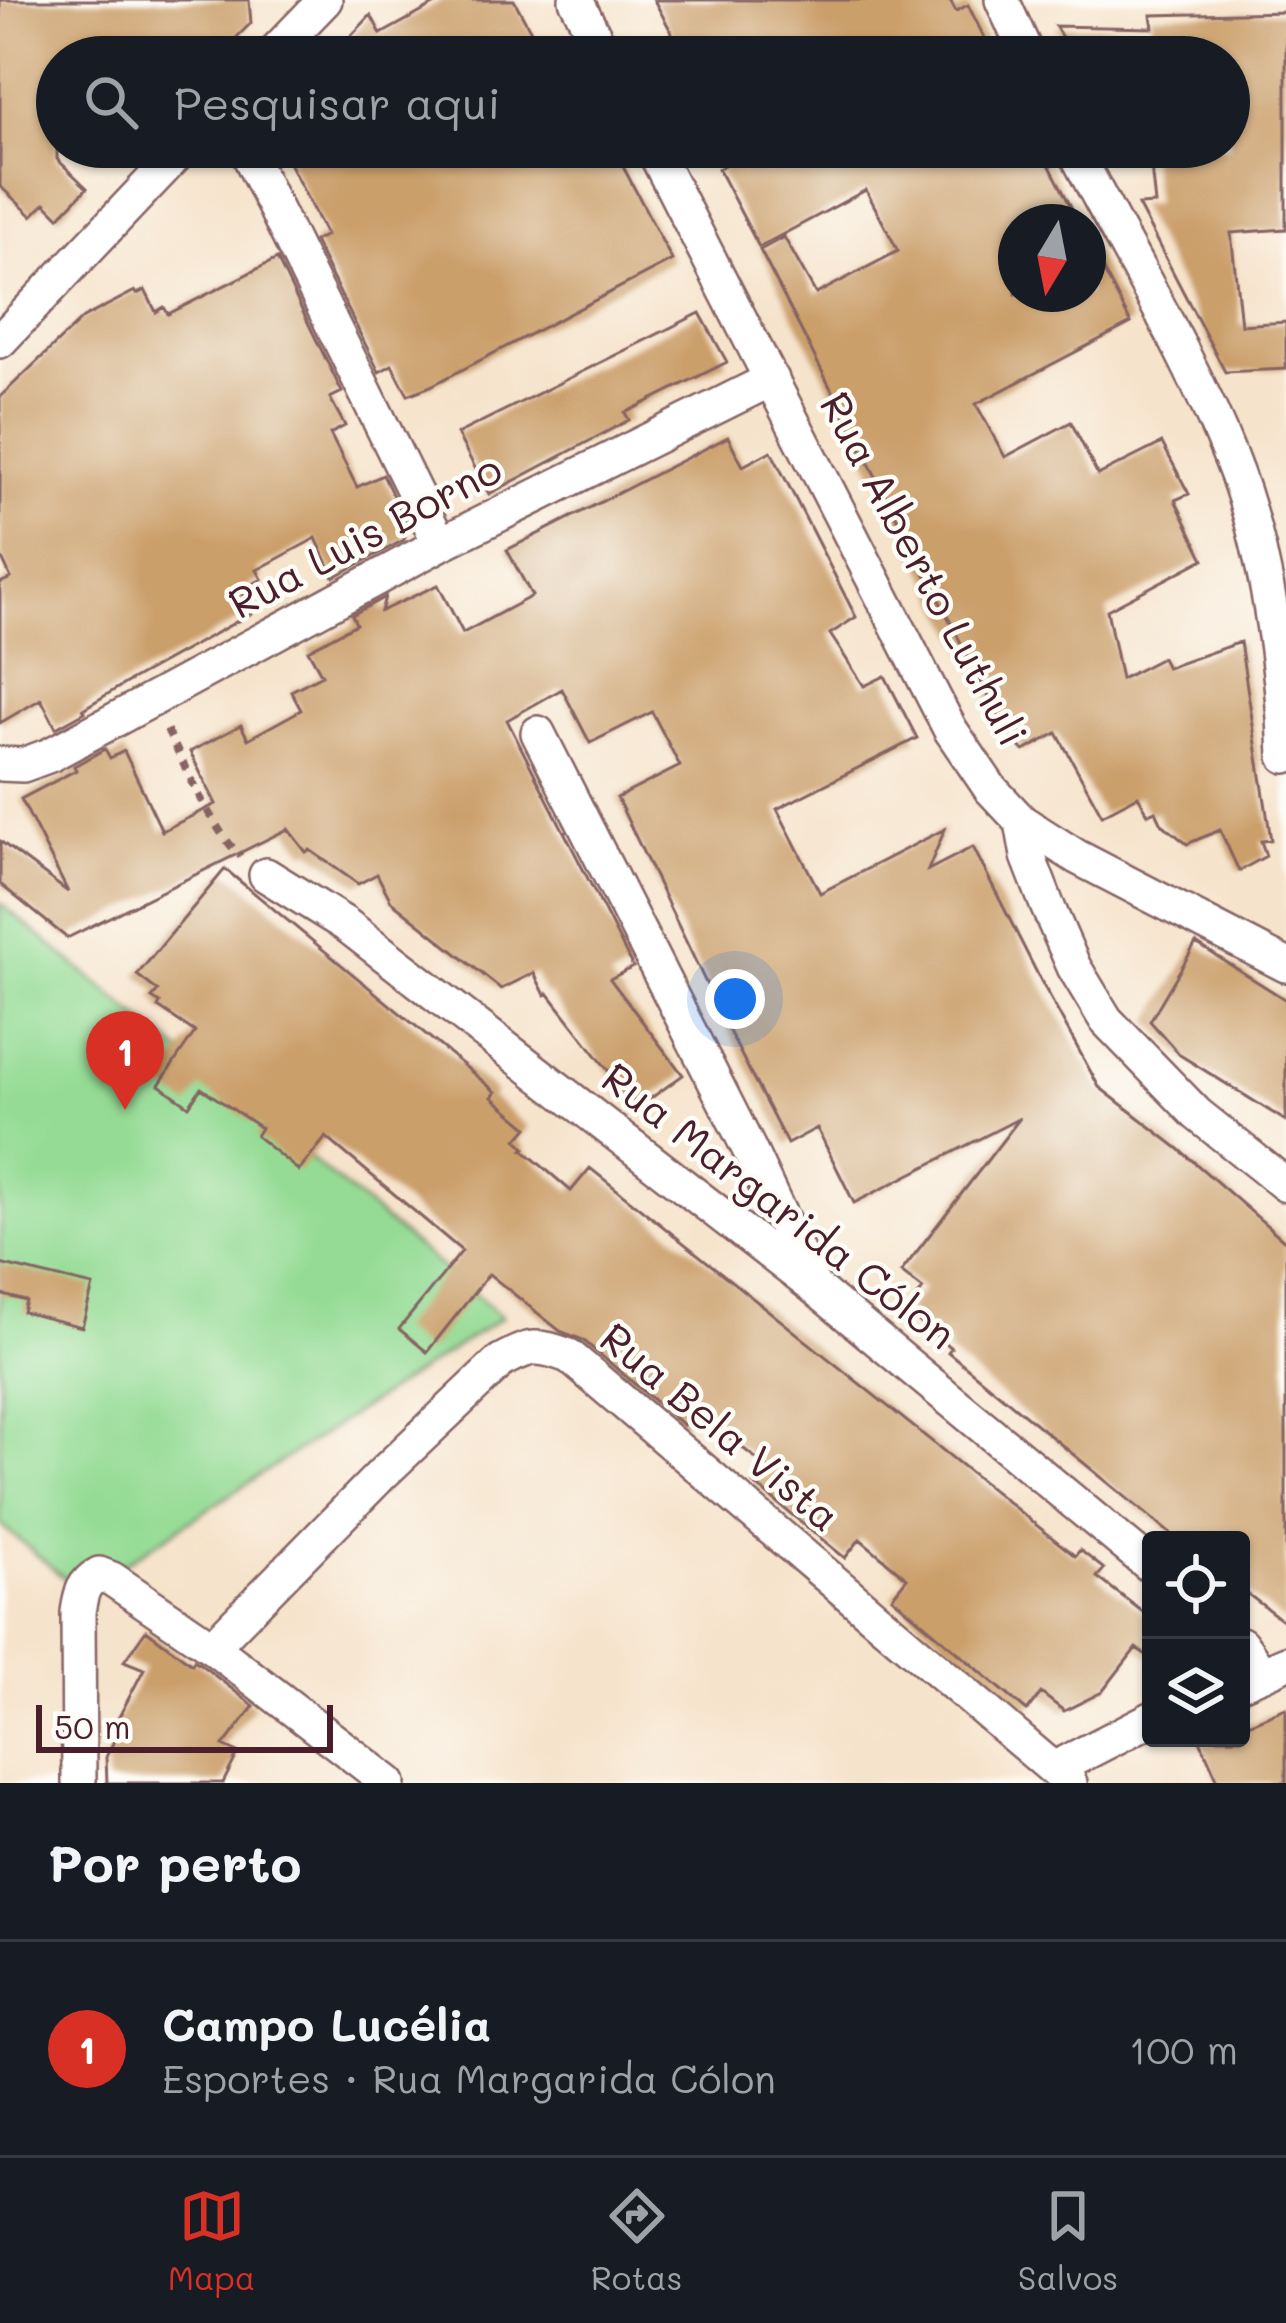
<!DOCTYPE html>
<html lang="pt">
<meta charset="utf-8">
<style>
:root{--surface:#171b24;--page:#242831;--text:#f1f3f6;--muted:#9ea1a6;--line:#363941;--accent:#d93025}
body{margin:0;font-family:Mali,sans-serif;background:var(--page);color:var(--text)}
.controls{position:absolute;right:36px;bottom:36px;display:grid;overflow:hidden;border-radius:12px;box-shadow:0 3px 9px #0004}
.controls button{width:108px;height:108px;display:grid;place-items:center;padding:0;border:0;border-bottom:3px solid var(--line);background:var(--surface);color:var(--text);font:60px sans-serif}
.compass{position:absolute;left:998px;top:204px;width:108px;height:108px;border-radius:50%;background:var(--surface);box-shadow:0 3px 9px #0004;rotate:190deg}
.scale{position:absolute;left:36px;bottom:30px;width:297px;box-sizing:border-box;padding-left:12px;border:6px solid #4a1f2b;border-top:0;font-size:33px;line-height:42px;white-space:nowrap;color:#4a1f2b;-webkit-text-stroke:9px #fdfcf7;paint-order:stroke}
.you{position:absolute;left:735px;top:999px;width:42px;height:42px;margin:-30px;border:9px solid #fff;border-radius:50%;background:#1a73e8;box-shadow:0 0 0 18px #1a73e833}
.badge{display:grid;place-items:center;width:78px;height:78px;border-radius:50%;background:var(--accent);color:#fff;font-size:39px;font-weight:700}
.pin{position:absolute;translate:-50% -99px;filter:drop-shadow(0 3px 6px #0008)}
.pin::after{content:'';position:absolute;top:63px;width:42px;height:36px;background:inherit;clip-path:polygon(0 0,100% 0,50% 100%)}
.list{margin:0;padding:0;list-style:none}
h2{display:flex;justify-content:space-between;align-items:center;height:156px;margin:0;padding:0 48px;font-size:51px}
h2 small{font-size:39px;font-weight:400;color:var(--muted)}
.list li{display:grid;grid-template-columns:78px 1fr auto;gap:36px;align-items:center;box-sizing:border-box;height:216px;padding:0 48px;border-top:3px solid var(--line)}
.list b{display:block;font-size:45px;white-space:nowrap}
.list p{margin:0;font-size:39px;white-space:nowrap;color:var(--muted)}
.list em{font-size:39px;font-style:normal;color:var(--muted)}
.icon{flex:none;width:66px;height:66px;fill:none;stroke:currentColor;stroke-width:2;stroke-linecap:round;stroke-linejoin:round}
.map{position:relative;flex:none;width:1286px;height:1783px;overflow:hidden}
.search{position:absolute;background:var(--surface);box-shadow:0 3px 9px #0004;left:36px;right:36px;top:36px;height:132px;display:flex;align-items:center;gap:30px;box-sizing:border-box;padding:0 42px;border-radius:66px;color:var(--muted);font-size:45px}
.sheet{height:372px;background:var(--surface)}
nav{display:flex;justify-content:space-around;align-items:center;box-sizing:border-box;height:168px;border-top:3px solid var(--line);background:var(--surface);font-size:33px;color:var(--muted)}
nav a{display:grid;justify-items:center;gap:6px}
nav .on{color:var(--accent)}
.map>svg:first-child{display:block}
.pitch{fill:#95db95;stroke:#707d60;stroke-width:3}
.building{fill:#ca9f6b}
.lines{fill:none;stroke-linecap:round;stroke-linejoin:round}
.street-casing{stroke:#866463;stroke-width:38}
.path{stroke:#866463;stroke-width:8;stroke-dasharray:9 9;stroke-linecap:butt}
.street{stroke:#fff;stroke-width:33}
.labels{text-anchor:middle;stroke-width:9;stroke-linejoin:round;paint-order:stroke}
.street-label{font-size:42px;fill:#4a1f2b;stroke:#fdfcf7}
</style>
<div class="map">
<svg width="1286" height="1783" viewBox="0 0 1286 1783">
<rect width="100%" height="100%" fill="#fdfcf7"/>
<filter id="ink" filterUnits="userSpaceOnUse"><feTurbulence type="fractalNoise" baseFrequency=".00833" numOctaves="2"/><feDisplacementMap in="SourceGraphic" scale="24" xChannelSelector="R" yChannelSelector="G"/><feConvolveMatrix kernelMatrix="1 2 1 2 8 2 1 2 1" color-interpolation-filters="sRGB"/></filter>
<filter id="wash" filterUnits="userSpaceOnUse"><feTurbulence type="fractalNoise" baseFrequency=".004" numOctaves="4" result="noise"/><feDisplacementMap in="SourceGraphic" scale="48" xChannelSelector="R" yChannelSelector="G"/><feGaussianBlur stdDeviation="2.7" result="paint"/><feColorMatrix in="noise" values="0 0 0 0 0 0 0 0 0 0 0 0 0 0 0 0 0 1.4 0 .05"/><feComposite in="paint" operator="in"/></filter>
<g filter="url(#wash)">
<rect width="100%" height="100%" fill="#f6e3cb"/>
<path class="pitch" d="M0 903 502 1317 81 1592 0 1524Z"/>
<g id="blocks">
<path class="building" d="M0 0H249L251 23 217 57H57V159L87 188 59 217 45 203 32 216 0 186Z
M443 0H514L545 57H331L371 15 381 34Z
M654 0H950L956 11 968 5 994 57H685Z
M1286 12V229L1231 233 1241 325 1286 322V369L1225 372 1138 205 1155 204 1149 147H1229V57H1074L1055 26 1153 28 1151 15Z
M281 147H590L599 165 617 155 672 260 431 386 408 395 392 365 379 372 314 241 326 235Z
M713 147H1040L1079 222H1016V294H1088V241L1131 323 976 404 1005 457 1071 422 1098 475 1162 443 1189 494 1175 500 1204 559 1107 610 1121 679 1162 658 1167 668 1240 642 1271 840 1261 841 1266 856 1239 871 1220 830 1187 844 1162 824 1156 811 1148 814 1138 796 1102 815 1057 733 1024 751 1004 727 760 250 784 237 816 294 898 251 866 190 759 247 718 169 723 166Z
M277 259 342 392 330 398 345 426 330 434 357 487 383 475 408 527 404 540 334 577 316 538 257 570 262 579 241 590 252 613 126 683 83 709 85 712 56 728 41 699 0 723V583L11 578 0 554V397L83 318 135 291 137 294 145 290 156 312 164 307 168 314Z
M700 313 727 362 625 413 629 420 489 494 457 434Z
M728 437 743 466 771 451 856 617 830 634 864 686 885 676 917 738 777 809 820 893 945 829 928 870 973 847 1040 979 1099 1087 1179 1149 1286 1242V1623L1241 1589V1540H1178L948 1352 951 1348 906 1311 923 1289 901 1272 1020 1118 854 1203 817 1128 787 1144 730 1033 617 798 680 766 652 712 590 743 562 689 507 720 633 967 610 979 683 1075 640 1106 628 1096 548 993 545 995 534 973 501 989 391 901 377 874 358 884 310 850 306 852 288 829 67 938 0 884V841L68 892 21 799 76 770 74 766 105 749 110 758 124 751 162 831 216 804 190 752 241 725 248 739 301 710 291 691 322 675 308 650 356 624 352 615 385 597 381 611 438 585 463 633 532 596 507 550Z
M225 869 496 1092 492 1097 528 1127 517 1140 525 1148 523 1150 571 1191 590 1168 1075 1556 1080 1550 1104 1569 1097 1577 1151 1618V1658L1136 1648 1102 1692 1064 1711 1041 1693 1027 1711 892 1597 907 1578 860 1539 845 1558 753 1483 767 1467 694 1410 683 1425 583 1340 560 1331 489 1274 427 1352 399 1329 462 1251 326 1137 299 1171 256 1136 261 1128 201 1088 189 1106 159 1085 195 1032 158 1007 160 1003 152 998 158 991 137 975Z
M1196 943 1286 1000V1121L1180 1055 1150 1021Z
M0 1264 93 1286 82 1327 23 1312 26 1301 0 1294Z
M146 1630 192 1664 194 1660 200 1664 254 1706 223 1746 238 1753 223 1783H107L106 1757 115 1739 109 1736 144 1669 124 1661Z
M1286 1708V1783H1219L1199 1738H1241V1727Z"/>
</g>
</g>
<g filter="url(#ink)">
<use href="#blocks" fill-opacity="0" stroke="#866463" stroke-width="3"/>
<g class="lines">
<g class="street-casing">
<path id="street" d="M576 0 605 57
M1002 0 1028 57
M270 57 325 0
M245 147 440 544
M652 147 950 729 990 788 1022 822 1077 857 1286 965
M1073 147C1126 251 1188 351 1231 459 1265 544 1283 665 1286 756
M0 341 184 147
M538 733 749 1149 810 1279
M0 764 23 765 50 755 440 544 772 379
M1022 822 1028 856 1047 905 1074 967 1106 1020 1197 1114 1286 1185
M266 875 345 924 814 1287 1151 1566
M1241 1644 1262 1674
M212 1647 382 1474 501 1361C531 1345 537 1344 569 1356L1070 1783
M1241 1683 1286 1663
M1054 1769 1151 1719
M79 1783 78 1612C81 1594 82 1583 99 1574L112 1579 212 1647 389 1783"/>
</g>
<path class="path" d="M167 730C183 762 215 835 241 856"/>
<use href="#street" class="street"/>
</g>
</g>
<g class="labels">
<g class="street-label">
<text transform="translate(365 536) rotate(-28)" y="15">Rua Luis Borno</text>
<text transform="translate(924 569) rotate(62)" y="15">Rua Alberto Luthuli</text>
<text transform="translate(779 1206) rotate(38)" y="15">Rua Margarida Cólon</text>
<text transform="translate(720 1427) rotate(40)" y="15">Rua Bela Vista</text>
</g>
</g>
</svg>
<div class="controls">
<button><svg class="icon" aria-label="locate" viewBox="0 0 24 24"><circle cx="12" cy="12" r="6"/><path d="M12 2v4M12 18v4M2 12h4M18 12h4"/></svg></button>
<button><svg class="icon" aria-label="layers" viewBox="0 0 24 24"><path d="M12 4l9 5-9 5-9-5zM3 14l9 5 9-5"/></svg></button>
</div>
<svg class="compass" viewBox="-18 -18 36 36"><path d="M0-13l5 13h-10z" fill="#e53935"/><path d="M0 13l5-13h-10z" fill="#9ea1a6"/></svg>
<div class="scale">50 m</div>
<div class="you"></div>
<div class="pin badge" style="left:125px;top:1110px">1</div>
<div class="search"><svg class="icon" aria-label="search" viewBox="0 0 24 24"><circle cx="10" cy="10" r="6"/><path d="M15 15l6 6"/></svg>Pesquisar aqui</div>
</div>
<section class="sheet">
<h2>Por perto<small></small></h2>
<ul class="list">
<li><span class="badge">1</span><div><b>Campo Lucélia</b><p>Esportes · Rua Margarida Cólon</p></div><em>100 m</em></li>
</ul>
</section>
<nav>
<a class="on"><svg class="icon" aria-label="map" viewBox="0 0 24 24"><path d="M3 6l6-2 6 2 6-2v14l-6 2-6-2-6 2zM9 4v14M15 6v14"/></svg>Mapa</a>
<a><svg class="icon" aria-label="directions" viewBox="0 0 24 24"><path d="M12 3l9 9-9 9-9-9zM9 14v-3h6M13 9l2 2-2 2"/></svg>Rotas</a>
<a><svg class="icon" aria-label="saved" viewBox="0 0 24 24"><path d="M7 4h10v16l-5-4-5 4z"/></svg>Salvos</a>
</nav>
